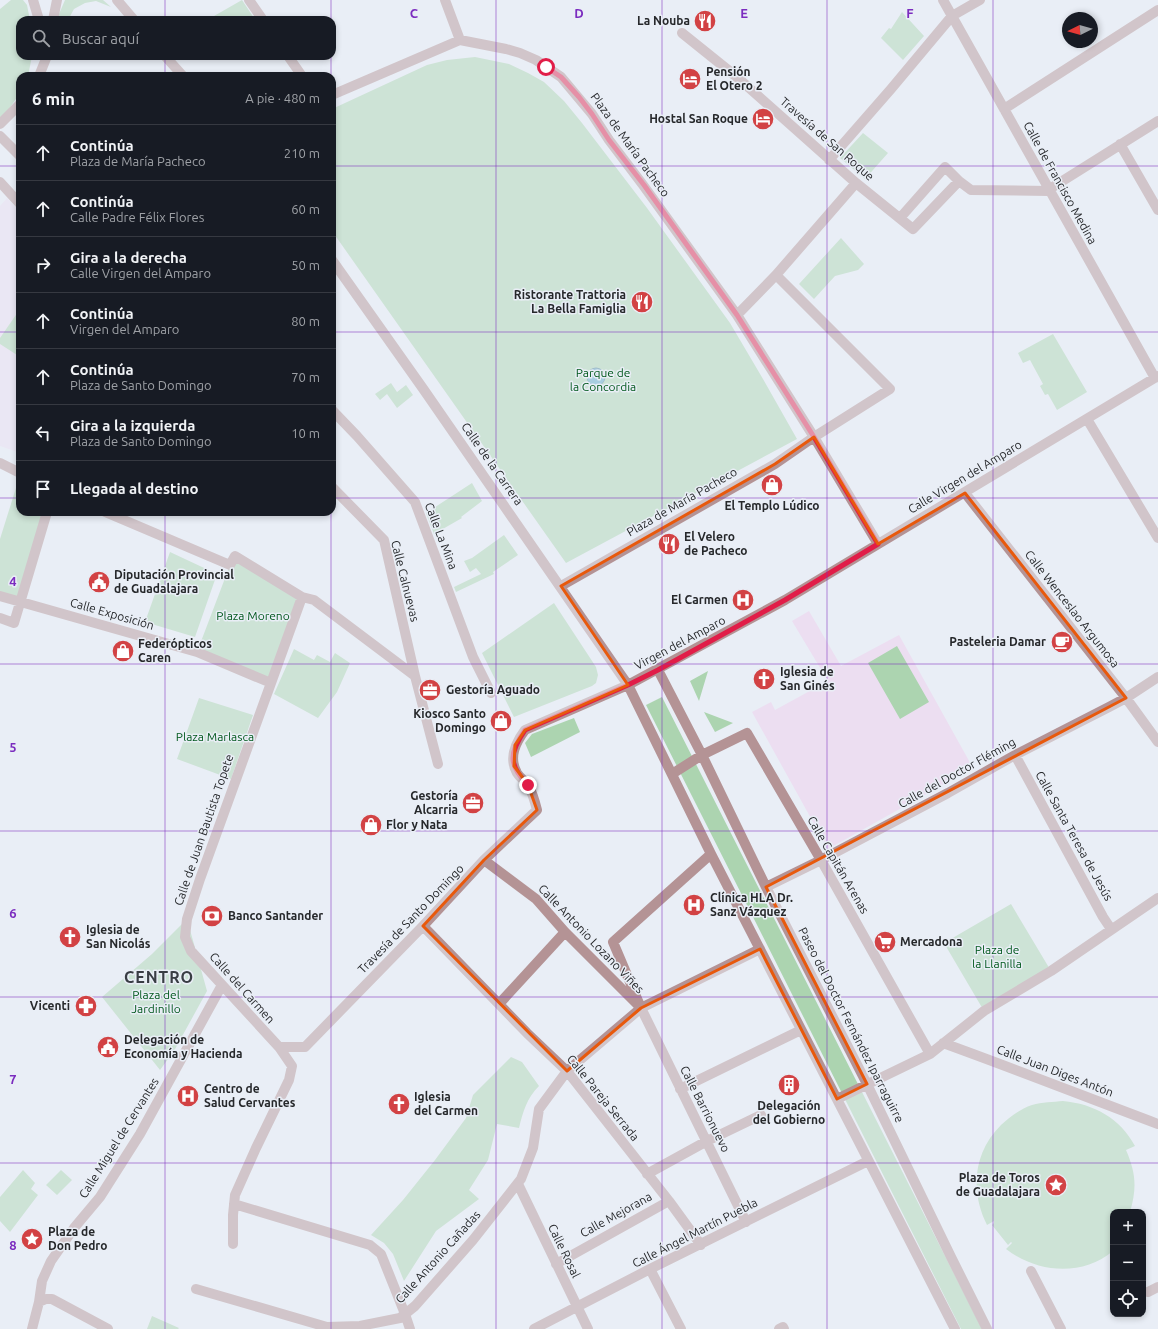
<!DOCTYPE html>
<html lang="es">
<meta charset="utf-8">
<style>
:root{--surface:#171b24;--page:#20242c;--text:#f1f3f6;--muted:#9ea1a6;--line:#363941}
body{margin:0;font-family:Ubuntu,sans-serif;background:var(--page);color:var(--text)}
.controls{position:absolute;right:12px;bottom:12px;display:grid;overflow:hidden;border-radius:8px;box-shadow:0 2px 6px #0003}
.controls button{width:36px;height:36px;display:grid;place-items:center;padding:0;border:0;border-bottom:1px solid var(--line);background:var(--surface);color:var(--text);font:20px sans-serif}
.compass{position:absolute;left:1062px;top:12px;width:36px;height:36px;border-radius:50%;background:var(--surface);box-shadow:0 2px 6px #0003;rotate:265deg}
.stop{position:absolute;width:12px;height:12px;margin:-9px;border:3px solid #e11d48;border-radius:50%;background:#fff}
.stop.end{background:#e11d48;border-color:#fff;box-shadow:0 1px 4px #0008}
.list{margin:0;padding:0;list-style:none}
h2{display:flex;justify-content:space-between;align-items:center;height:52px;margin:0;padding:0 16px;font-size:17px}
h2 small{font-size:13px;font-weight:400;color:var(--muted)}
.list li{display:grid;grid-template-columns:26px 1fr auto;gap:12px;align-items:center;box-sizing:border-box;height:56px;padding:0 16px;border-top:1px solid var(--line)}
.list b{display:block;font-size:15px;white-space:nowrap}
.list p{margin:0;font-size:13px;white-space:nowrap;color:var(--muted)}
.list em{font-size:13px;font-style:normal;color:var(--muted)}
.icon{flex:none;width:22px;height:22px;fill:none;stroke:currentColor;stroke-width:2;stroke-linecap:round;stroke-linejoin:round}
.map{position:relative;flex:none;width:1158px;height:1329px;overflow:hidden}
.search{position:absolute;background:var(--surface);box-shadow:0 2px 6px #0003;left:16px;top:16px;width:320px;height:44px;display:flex;align-items:center;gap:10px;box-sizing:border-box;padding:0 14px;border-radius:12px;color:var(--muted);font-size:15px}
.panel{position:absolute;background:var(--surface);box-shadow:0 2px 6px #0003;left:16px;top:72px;width:320px;height:444px;border-radius:12px}
.map>svg:first-child{display:block}
.education{fill:#ecdef1}
.green{fill:#acd4b0}
.water{fill:#5aa5c6;stroke:#4a8098}
.lines{fill:none;stroke-linecap:round;stroke-linejoin:round}
.minor{stroke:#b49395;stroke-width:10}
.route{stroke:#e11d48;stroke-width:5}
.marked{fill:none;stroke:#e8590c;stroke-width:3;stroke-linejoin:round}
.grid{fill:none;stroke:#7b2cbf;stroke-width:1;stroke-opacity:0.55}
.labels{text-anchor:middle;stroke-width:3;stroke-linejoin:round;paint-order:stroke}
.poi-label{font-size:12px;font-weight:bold;fill:#26282b;stroke:#e9eef6;text-anchor:start}
.street-label{font-size:12px;fill:#26282b;stroke:#e9eef6}
.park-label{font-size:12px;fill:#00581c;stroke:#e9eef6}
.district-label{font-size:16px;font-weight:bold;letter-spacing:1px;fill:#393d44;stroke:#e9eef6}
.grid-label{font-size:13px;text-anchor:middle;font-weight:bold;fill:#7b2cbf;stroke:#e9eef6;stroke-width:3;stroke-linejoin:round;paint-order:stroke}
</style>
<div class="map">
<svg width="1158" height="1329" viewBox="0 0 1158 1329">
<rect width="100%" height="100%" fill="#e9eef6"/>
<path class="education" d="M7 198 20 212V453L0 446V206Z
M809 611 841 666 899 635 973 768 828 849 752 712 771 702 775 710 828 681 792 621Z"/>
<path class="green" d="M11 0H23L27 5 30 20H20V56H32L28 76H20V93L0 122V9Z
M65 0H103L111 7 96 1 85 3 74 9 68 20H59V14Z
M242 0 254 18 252 20H207Z
M902 12 924 36 903 60 881 38 889 28 891 29Z
M475 57 509 64 528 73 544 82 564 101 582 123 647 208 730 323 763 379 797 439 566 563 332 231V109L427 65 447 60Z
M863 133 888 153 865 179 840 158Z
M841 238 864 264 858 270 835 276 814 299 799 284Z
M20 309V351L17 355 0 344V338Z
M1053 334 1087 392 1057 410 1048 394 1045 395 1040 386 1043 384 1030 360 1023 363 1018 353Z
M391 383 397 392 406 385 413 395 397 408 387 394 380 400 375 394Z
M20 475V512H47L20 602 0 596V539Z
M472 483 482 501 461 517 462 518 434 534 426 513Z
M504 535 518 555 493 572 494 574 456 592 454 587 481 574 476 568 470 572 464 561 472 558Z
M170 552 217 574 195 637 145 622Z
M235 556 302 597 271 683 197 652 230 565Z
M554 603 596 667 598 675 596 683 592 686 514 717 482 653Z
M897 646 929 702 900 719 868 663Z
M294 649 314 660 317 655 330 662 335 653 350 663 337 692 318 718 274 694Z
M708 671 699 701 690 681Z
M662 697 982 1329H961L646 705Z
M199 698 253 715 231 779 177 759Z
M704 712 733 723 715 732Z
M574 718 580 732 531 757 525 743 532 734Z
M1011 904 1051 971 984 1011 944 943Z
M187 919 207 991 174 1051 160 1070 102 997 152 954Z
M511 1057 522 1062 539 1086C527 1098 523 1111 519 1128L497 1124 488 1160 469 1190 479 1199 436 1231 404 1281 393 1254 384 1243 371 1235 403 1200 435 1160 466 1118 473 1095Z
M1063 1101C1094 1104 1120 1118 1135 1146L1126 1150C1136 1173 1137 1188 1130 1212H1113V1251C1082 1277 1037 1273 1006 1249L1012 1243 1011 1242 1008 1245 992 1225 994 1223V1221L987 1225C970 1191 973 1153 1001 1125 1010 1117 1020 1109 1032 1105 1042 1102 1053 1102 1063 1101Z
M23 1170 35 1183 31 1189 38 1195 10 1232 0 1221V1197Z
M61 1170 72 1180 57 1195 46 1185Z
M152 1316 179 1328 178 1329H147Z"/>
<path class="water" d="M587 377a9 9 0 1 1 18 0a9 9 0 1 1-18 0Z
M26 1238a8 8 0 1 1 16 0a8 8 0 1 1-16 0Z"/>
<g class="lines">
<path class="minor" d="M33 0 39 20
M117 0 134 20
M249 0 263 20
M445 0 460 40
M943 0 1155 378
M53 20 57 0
M682 33 738 78 856 183 913 229 959 181 971 190 1049 191
M165 56 183 76
M288 56 302 76
M39 76 47 56
M332 95 460 40 506 49 520 53 536 60 561 77 592 114 609 140 643 185 737 315 814 437 878 544
M1004 109 1158 10
M0 124 20 104
M0 136 20 156
M1120 144 1158 210
M829 160 891 89 952 16 980 0
M0 182 20 204
M1048 190 1158 121
M900 218 945 167 959 181
M332 260 424 390 628 685 711 854 955 1329
M737 315 776 275 856 183
M332 410 357 436 415 502 473 657 491 693
M1087 419 1158 538
M0 463 20 473
M332 487 384 540 415 676
M965 493 1126 698 1158 742
M105 512 230 565 235 556 302 597 314 600 415 676 438 764
M561 586 775 464 814 437 890 389 776 275
M0 596 197 652 271 683 302 597
M0 618 14 623 47 512
M658 670 702 755 766 887 867 1084 951 1257 987 1329
M271 683 200 879 187 919 185 937 191 951 279 1047H305L423 926 484 860 537 810C535 802 533 794 529 787 526 781 520 778 517 773 508 757 516 742 525 730L628 685 785 600 1158 376
M1015 755 1103 917 1111 929
M672 774 702 755 747 733 821 860 930 1054
M711 854 613 942 641 1008 746 1222
M484 860 536 899 565 932 637 1004
M766 887 821 860 948 793 1015 755 1109 707 1126 698 1158 677
M423 926 527 1033 567 1071 669 1201 701 1245
M499 1004 565 932
M943 1043C1015 1069 1086 1097 1158 1124
M680 1089 801 1030
M837 1099 930 1054 984 1011 1051 971 1158 898
M647 1174 707 1141 761 1115
M518 1184 588 1329
M234 1204 370 1245 381 1254 405 1314 410 1329
M233 1244V1215L235 1195 256 1148 289 1080 292 1066 279 1047
M556 1264 669 1201
M650 1269 681 1329
M1031 1271 1061 1329
M196 1289 327 1327 360 1326 400 1318 415 1306 473 1240 521 1179 533 1148 539 1109 567 1071 641 1008 760 949
M1148 1292 1158 1287
M39 1302 42 1281 51 1261 74 1228 100 1197 140 1134 222 985
M32 1329 39 1302 46 1299H52L108 1329
M534 1329 650 1269 868 1161
M779 1329 783 1327 784 1329"/>
</g>
<g class="lines">
<path class="route" d="M528 785C508 765 509 753 525 730L628 685 658 670 785 600 878 544 814 437 737 315 644 185 609 140 592 114 579 97 561 77 546 67"/>
</g>
<path d="M0 0H1158V1329H0ZM814 437 878 544 965 493 1126 698 766 887 867 1084 837 1099 760 949 641 1008 567 1071 423 926 484 860 537 810 528 785 514 766 515 745 525 730 628 685 561 586 775 464Z" fill="#e9eef6" fill-opacity=".55" fill-rule="evenodd"/>
<path class="marked" d="M814 437 878 544 965 493 1126 698 766 887 867 1084 837 1099 760 949 641 1008 567 1071 423 926 484 860 537 810 528 785 514 766 515 745 525 730 628 685 561 586 775 464Z"/>
<path class="grid" d="M165 0V20M331 0V20M496 0V1329M662 0V1329M827 0V1329M993 0V1329M165 56V76M331 56V76M0 166H20M332 166H1158M0 332H20M332 332H1158M0 498H20M332 498H1158M165 512V1329M331 512V1329M0 664H1158M0 831H1158M0 997H1158M0 1163H1158"/>
<defs>
<g id="restaurant-disc" transform="scale(1.15)"><circle r="9.5" fill="#d24244" stroke="#e9eef6"/><path d="M-5-6h1v4h1v-4h1v4h1v-4h1v5L-1.5 .5V6h-2V.5L-5-1ZM5-6V6H3V1.5H1.5Q1.5-4 5-6Z" fill="#fff"/></g>
<g id="hotel-disc" transform="scale(1.15)"><circle r="9.5" fill="#d24244" stroke="#e9eef6"/><path d="M-6-4.5h1.5V1H6V5H4.5V3h-9V5H-6ZM-4 0a1.8 1.8 0 1 1 3.6 0ZM.5 0V-2.5h3Q6-2.5 6 0Z" fill="#fff"/></g>
<g id="shop-disc" transform="scale(1.15)"><circle r="9.5" fill="#d24244" stroke="#e9eef6"/><path d="M-5-2.5h2.3a2.7 3.5 0 0 1 5.4 0H5L5.5 6h-11ZM-1.5-2.5h3a1.5 2.3 0 0 0-3 0Z" fill="#fff"/></g>
<g id="civic-disc" transform="scale(1.15)"><circle r="9.5" fill="#d24244" stroke="#e9eef6"/><path d="M-.6-6.5H3V-4.5H.6V-3L4-1V1h2V6H-6V1h2V-1L-.6-3ZM-1.2 2.5V6h2.4V2.5Z" fill="#fff"/></g>
<g id="hospital-disc" transform="scale(1.15)"><circle r="9.5" fill="#d24244" stroke="#e9eef6"/><path d="M-5-5h3v3.5h4V-5h3V5h-3V1.5h-4V5h-3Z" fill="#fff"/></g>
<g id="cafe-disc" transform="scale(1.15)"><circle r="9.5" fill="#d24244" stroke="#e9eef6"/><path d="M-5.5-4.5H6V0H3Q3 3.5 0 3.5H-2.5Q-5.5 3.5-5.5 0ZM3-3.2v2h1.7v-2ZM-6 4.5H4V6H-6Z" fill="#fff"/></g>
<g id="church-disc" transform="scale(1.15)"><circle r="9.5" fill="#d24244" stroke="#e9eef6"/><path d="M-1.2-6h2.4v3.5h3.3v2.4h-3.3V6h-2.4V-.1h-3.3v-2.4h3.3Z" fill="#fff"/></g>
<g id="office-disc" transform="scale(1.15)"><circle r="9.5" fill="#d24244" stroke="#e9eef6"/><path d="M-6-3h4V-5.5h4V-3h4V5H-6ZM-1-4.5V-3h2v-1.5ZM-6 0V1H6V0Z" fill="#fff"/></g>
<g id="bank-disc" transform="scale(1.15)"><circle r="9.5" fill="#d24244" stroke="#e9eef6"/><path d="M-6-4H6V4H-6ZM0-2.3a2.3 2.3 0 1 0 0 4.6a2.3 2.3 0 1 0 0-4.6Z" fill="#fff"/></g>
<g id="supermarket-disc" transform="scale(1.15)"><circle r="9.5" fill="#d24244" stroke="#e9eef6"/><path d="M-6-5.5h2.5l.6 2H6L4.5 2H-2.5L-4.4-4H-6ZM-1.5 3.2a1.3 1.3 0 1 0 .1 0ZM3 3.2a1.3 1.3 0 1 0 .1 0Z" fill="#fff"/></g>
<g id="pharmacy-disc" transform="scale(1.15)"><circle r="9.5" fill="#d24244" stroke="#e9eef6"/><path d="M-2-6h4v4h4v4h-4v4h-4v-4h-4v-4h4Z" fill="#fff"/></g>
<g id="building-disc" transform="scale(1.15)"><circle r="9.5" fill="#d24244" stroke="#e9eef6"/><path d="M-4-6H4V6H1V3H-1V6H-4ZM-2.5-4.3h1.7v1.8h-1.7ZM.8-4.3h1.7v1.8H.8ZM-2.5-1h1.7V.8h-1.7ZM.8-1h1.7V.8H.8Z" fill="#fff"/></g>
<g id="sight-disc" transform="scale(1.15)"><circle r="9.5" fill="#d24244" stroke="#e9eef6"/><path d="M0-6L1.8-2.2L6-1.7L2.9 1.2L3.7 5.4L0 3.3L-3.7 5.4L-2.9 1.2L-6-1.7L-1.8-2.2Z" fill="#fff"/></g>
</defs>
<g fill-rule="evenodd">
<use href="#restaurant-disc" x="705" y="21"/>
<use href="#hotel-disc" x="690" y="79"/>
<use href="#hotel-disc" x="763" y="119"/>
<use href="#restaurant-disc" x="642" y="302"/>
<use href="#shop-disc" x="772" y="485"/>
<use href="#restaurant-disc" x="669" y="544"/>
<use href="#civic-disc" x="99" y="582"/>
<use href="#hospital-disc" x="743" y="600"/>
<use href="#cafe-disc" x="1062" y="642"/>
<use href="#shop-disc" x="123" y="651"/>
<use href="#church-disc" x="764" y="679"/>
<use href="#office-disc" x="430" y="690"/>
<use href="#shop-disc" x="501" y="721"/>
<use href="#office-disc" x="473" y="803"/>
<use href="#shop-disc" x="371" y="825"/>
<use href="#hospital-disc" x="694" y="905"/>
<use href="#bank-disc" x="212" y="916"/>
<use href="#church-disc" x="70" y="937"/>
<use href="#supermarket-disc" x="885" y="942"/>
<use href="#pharmacy-disc" x="86" y="1006"/>
<use href="#civic-disc" x="108" y="1047"/>
<use href="#building-disc" x="789" y="1085"/>
<use href="#hospital-disc" x="188" y="1096"/>
<use href="#church-disc" x="399" y="1104"/>
<use href="#sight-disc" x="1056" y="1185"/>
<use href="#sight-disc" x="32" y="1239"/>
</g>
<g class="labels">
<g class="poi-label">
<text x="690" y="25" text-anchor="end">La Nouba</text>
<text x="706" y="76">Pensión<tspan x="706" dy="14">El Otero 2</tspan></text>
<text x="748" y="123" text-anchor="end">Hostal San Roque</text>
<text x="626" y="299" text-anchor="end">Ristorante Trattoria<tspan x="626" dy="14">La Bella Famiglia</tspan></text>
<text x="772" y="510" text-anchor="middle">El Templo Lúdico</text>
<text x="684" y="541">El Velero<tspan x="684" dy="14">de Pacheco</tspan></text>
<text x="114" y="579">Diputación Provincial<tspan x="114" dy="14">de Guadalajara</tspan></text>
<text x="728" y="604" text-anchor="end">El Carmen</text>
<text x="1046" y="646" text-anchor="end">Pasteleria Damar</text>
<text x="138" y="648">Federópticos<tspan x="138" dy="14">Caren</tspan></text>
<text x="780" y="676">Iglesia de<tspan x="780" dy="14">San Ginés</tspan></text>
<text x="446" y="694">Gestoría Aguado</text>
<text x="486" y="718" text-anchor="end">Kiosco Santo<tspan x="486" dy="14">Domingo</tspan></text>
<text x="458" y="800" text-anchor="end">Gestoría<tspan x="458" dy="14">Alcarria</tspan></text>
<text x="386" y="829">Flor y Nata</text>
<text x="710" y="902">Clínica HLA Dr.<tspan x="710" dy="14">Sanz Vázquez</tspan></text>
<text x="228" y="920">Banco Santander</text>
<text x="86" y="934">Iglesia de<tspan x="86" dy="14">San Nicolás</tspan></text>
<text x="900" y="946">Mercadona</text>
<text x="70" y="1010" text-anchor="end">Vicenti</text>
<text x="124" y="1044">Delegación de<tspan x="124" dy="14">Economía y Hacienda</tspan></text>
<text x="204" y="1093">Centro de<tspan x="204" dy="14">Salud Cervantes</tspan></text>
<text x="414" y="1101">Iglesia<tspan x="414" dy="14">del Carmen</tspan></text>
<text x="789" y="1110" text-anchor="middle">Delegación<tspan x="789" dy="14">del Gobierno</tspan></text>
<text x="1040" y="1182" text-anchor="end">Plaza de Toros<tspan x="1040" dy="14">de Guadalajara</tspan></text>
<text x="48" y="1236">Plaza de<tspan x="48" dy="14">Don Pedro</tspan></text>
</g>
<g class="street-label">
<text transform="translate(827 139) rotate(41)" y="4">Travesía de San Roque</text>
<text transform="translate(630 145) rotate(54)" y="4">Plaza de María Pacheco</text>
<text transform="translate(1060 183) rotate(61)" y="4">Calle de Francisco Medina</text>
<text transform="translate(492 464) rotate(55)" y="4">Calle de la Carrera</text>
<text transform="translate(965 477) rotate(-31)" y="4">Calle Virgen del Amparo</text>
<text transform="translate(682 502) rotate(-30)" y="4">Plaza de María Pacheco</text>
<text transform="translate(441 536) rotate(69)" y="4">Calle La Mina</text>
<text transform="translate(405 581) rotate(76)" y="4">Calle Calnuevas</text>
<text transform="translate(1072 609) rotate(52)" y="4">Calle Wenceslao Argumosa</text>
<text transform="translate(112 614) rotate(16)" y="4">Calle Exposición</text>
<text transform="translate(680 643) rotate(-28)" y="4">Virgen del Amparo</text>
<text transform="translate(957 773) rotate(-29)" y="4">Calle del Doctor Fléming</text>
<text transform="translate(204 830) rotate(-71)" y="4">Calle de Juan Bautista Topete</text>
<text transform="translate(1074 836) rotate(61)" y="4">Calle Santa Teresa de Jesús</text>
<text transform="translate(838 865) rotate(60)" y="4">Calle Capitán Arenas</text>
<text transform="translate(411 919) rotate(-46)" y="4">Travesía de Santo Domingo</text>
<text transform="translate(591 939) rotate(46)" y="4">Calle Antonio Lozano Viñes</text>
<text transform="translate(242 988) rotate(48)" y="4">Calle del Carmen</text>
<text transform="translate(851 1025) rotate(63)" y="4">Paseo del Doctor Fernández Iparraguirre</text>
<text transform="translate(1055 1071) rotate(21)" y="4">Calle Juan Diges Antón</text>
<text transform="translate(603 1098) rotate(51)" y="4">Calle Pareja Serrada</text>
<text transform="translate(705 1109) rotate(63)" y="4">Calle Barrionuevo</text>
<text transform="translate(119 1138) rotate(-58)" y="4">Calle Miguel de Cervantes</text>
<text transform="translate(616 1215) rotate(-29)" y="4">Calle Mejorana</text>
<text transform="translate(695 1233) rotate(-27)" y="4">Calle Ángel Martín Puebla</text>
<text transform="translate(564 1251) rotate(64)" y="4">Calle Rosal</text>
<text transform="translate(438 1257) rotate(-48)" y="4">Calle Antonio Cañadas</text>
</g>
<g class="park-label">
<text x="603" y="377">Parque de<tspan x="603" dy="14">la Concordia</tspan></text>
<text x="253" y="620">Plaza Moreno</text>
<text x="215" y="741">Plaza Marlasca</text>
<text x="997" y="954">Plaza de<tspan x="997" dy="14">la Llanilla</tspan></text>
<text x="156" y="999">Plaza del<tspan x="156" dy="14">Jardinillo</tspan></text>
</g>
<g class="district-label">
<text x="159" y="983">CENTRO</text>
</g>
</g>
<g class="grid-label">
<text x="414" y="18">C</text>
<text x="579" y="18">D</text>
<text x="744" y="18">E</text>
<text x="910" y="18">F</text>
<text x="13" y="586">4</text>
<text x="13" y="752">5</text>
<text x="13" y="918">6</text>
<text x="13" y="1084">7</text>
<text x="13" y="1250">8</text>
</g>
</svg>
<div class="controls">
<button>+</button>
<button>−</button>
<button><svg class="icon" aria-label="locate" viewBox="0 0 24 24"><circle cx="12" cy="12" r="6"/><path d="M12 2v4M12 18v4M2 12h4M18 12h4"/></svg></button>
</div>
<svg class="compass" viewBox="-18 -18 36 36"><path d="M0-13l5 13h-10z" fill="#e53935"/><path d="M0 13l5-13h-10z" fill="#9ea1a6"/></svg>
<div class="stop" style="left:546px;top:67px"></div>
<div class="stop end" style="left:528px;top:785px"></div>
<div class="search"><svg class="icon" aria-label="search" viewBox="0 0 24 24"><circle cx="10" cy="10" r="6"/><path d="M15 15l6 6"/></svg>Buscar aquí</div>
<section class="panel">
<h2>6 min<small>A pie · 480 m</small></h2>
<ul class="list">
<li><svg class="icon" aria-label="ahead" viewBox="0 0 24 24"><path d="M12 20V5M6 11l6-6 6 6"/></svg><div><b>Continúa</b><p>Plaza de María Pacheco</p></div><em>210 m</em></li>
<li><svg class="icon" aria-label="ahead" viewBox="0 0 24 24"><path d="M12 20V5M6 11l6-6 6 6"/></svg><div><b>Continúa</b><p>Calle Padre Félix Flores</p></div><em>60 m</em></li>
<li><svg class="icon" aria-label="right" viewBox="0 0 24 24"><path d="M7 20v-9h11M14 6l5 5-5 5"/></svg><div><b>Gira a la derecha</b><p>Calle Virgen del Amparo</p></div><em>50 m</em></li>
<li><svg class="icon" aria-label="ahead" viewBox="0 0 24 24"><path d="M12 20V5M6 11l6-6 6 6"/></svg><div><b>Continúa</b><p>Virgen del Amparo</p></div><em>80 m</em></li>
<li><svg class="icon" aria-label="ahead" viewBox="0 0 24 24"><path d="M12 20V5M6 11l6-6 6 6"/></svg><div><b>Continúa</b><p>Plaza de Santo Domingo</p></div><em>70 m</em></li>
<li><svg class="icon" aria-label="left" viewBox="0 0 24 24"><path d="M17 20v-9H6M10 6l-5 5 5 5"/></svg><div><b>Gira a la izquierda</b><p>Plaza de Santo Domingo</p></div><em>10 m</em></li>
<li><svg class="icon" aria-label="arrive" viewBox="0 0 24 24"><path d="M6 21V4h12l-3 4 3 4H6"/></svg><div><b>Llegada al destino</b></div></li>
</ul>
</section>
</div>
